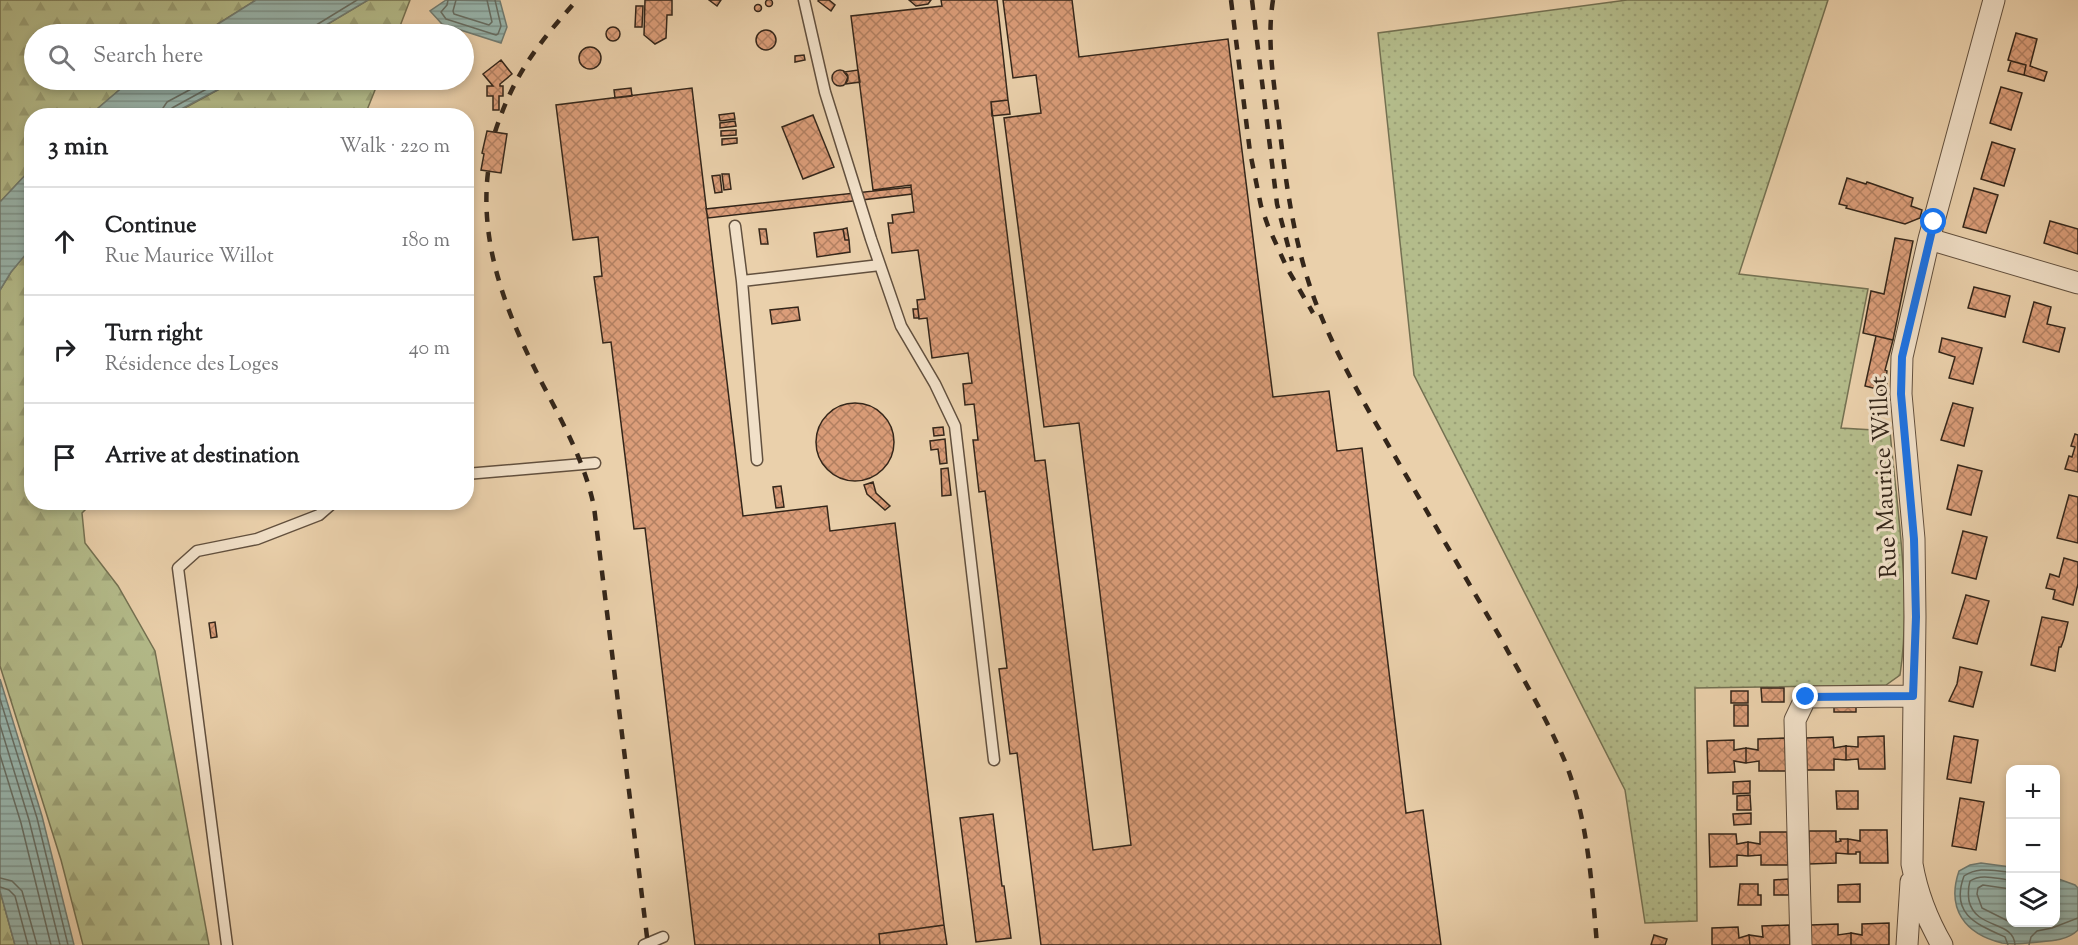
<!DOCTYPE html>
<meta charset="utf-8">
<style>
:root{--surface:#fff;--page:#f2f2f2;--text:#202124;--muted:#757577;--line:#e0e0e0}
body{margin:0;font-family:"Sorts Mill Goudy",serif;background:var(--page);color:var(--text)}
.controls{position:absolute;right:18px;bottom:18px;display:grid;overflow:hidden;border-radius:12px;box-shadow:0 3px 9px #0003}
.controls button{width:54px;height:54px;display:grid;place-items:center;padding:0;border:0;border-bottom:2px solid var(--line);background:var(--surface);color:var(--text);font:30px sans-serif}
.stop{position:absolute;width:18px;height:18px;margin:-14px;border:4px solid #1a73e8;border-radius:50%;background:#fff}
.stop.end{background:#1a73e8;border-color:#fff;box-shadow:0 2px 6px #0008}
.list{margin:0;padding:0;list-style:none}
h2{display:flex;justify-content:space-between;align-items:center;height:78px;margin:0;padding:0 24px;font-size:26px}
h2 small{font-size:20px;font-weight:400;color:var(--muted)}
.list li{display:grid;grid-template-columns:39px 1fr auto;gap:18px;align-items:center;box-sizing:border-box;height:108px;padding:0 24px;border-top:2px solid var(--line)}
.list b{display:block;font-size:22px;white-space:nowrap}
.list p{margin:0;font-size:20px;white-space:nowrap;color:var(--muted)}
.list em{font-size:20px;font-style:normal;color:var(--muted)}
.icon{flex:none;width:33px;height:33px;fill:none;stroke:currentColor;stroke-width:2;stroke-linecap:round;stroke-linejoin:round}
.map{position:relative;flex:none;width:2078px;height:945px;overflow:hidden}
.search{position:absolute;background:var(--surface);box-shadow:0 3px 9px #0003;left:24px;top:24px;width:450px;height:66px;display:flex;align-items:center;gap:15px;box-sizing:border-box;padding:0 21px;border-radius:33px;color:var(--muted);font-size:22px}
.panel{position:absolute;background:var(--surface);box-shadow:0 3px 9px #0003;left:24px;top:108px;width:450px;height:402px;border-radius:24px}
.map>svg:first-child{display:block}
.grass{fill:url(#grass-dots);stroke:#747152;stroke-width:1.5}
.forest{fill:url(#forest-firs);stroke:#747152;stroke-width:1.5}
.water{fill:url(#water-rules);stroke:#707c73;stroke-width:1.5}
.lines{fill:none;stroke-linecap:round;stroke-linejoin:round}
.shore{stroke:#666e64;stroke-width:1.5}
.building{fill:url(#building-cross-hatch);stroke:#34261a;stroke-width:1.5}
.lane-casing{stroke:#62503e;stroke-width:13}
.street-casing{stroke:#62503e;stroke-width:23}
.lane{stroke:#f1e0c8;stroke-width:10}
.street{stroke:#f1e0c8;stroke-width:21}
.rail{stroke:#34261a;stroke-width:4.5;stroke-dasharray:10 10;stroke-linecap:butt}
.route{stroke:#1a73e8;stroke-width:8}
.labels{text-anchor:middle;stroke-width:6;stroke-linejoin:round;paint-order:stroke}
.street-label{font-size:24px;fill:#34261a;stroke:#f1e0c8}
</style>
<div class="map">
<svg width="2078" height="945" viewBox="0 0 2078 945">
<defs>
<pattern id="grass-dots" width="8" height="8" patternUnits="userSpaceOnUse" patternTransform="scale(1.5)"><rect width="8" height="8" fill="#b4bc8b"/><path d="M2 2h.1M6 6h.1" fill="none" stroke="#9ba177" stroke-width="1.8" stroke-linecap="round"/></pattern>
<pattern id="forest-firs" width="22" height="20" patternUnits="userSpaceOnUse" patternTransform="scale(1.5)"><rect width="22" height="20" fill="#b4bc8b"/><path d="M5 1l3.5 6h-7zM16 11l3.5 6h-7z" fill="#9ba177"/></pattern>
<pattern id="water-rules" width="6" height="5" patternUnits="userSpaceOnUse" patternTransform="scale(1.5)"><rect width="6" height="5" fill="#98b6ae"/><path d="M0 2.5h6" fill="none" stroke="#7d948d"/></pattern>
<pattern id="building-cross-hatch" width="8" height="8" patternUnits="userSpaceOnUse" patternTransform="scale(1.5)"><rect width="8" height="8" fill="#db9d79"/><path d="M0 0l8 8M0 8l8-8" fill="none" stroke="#b28062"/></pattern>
</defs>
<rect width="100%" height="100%" fill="#ead0ab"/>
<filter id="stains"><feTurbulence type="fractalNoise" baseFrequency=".00333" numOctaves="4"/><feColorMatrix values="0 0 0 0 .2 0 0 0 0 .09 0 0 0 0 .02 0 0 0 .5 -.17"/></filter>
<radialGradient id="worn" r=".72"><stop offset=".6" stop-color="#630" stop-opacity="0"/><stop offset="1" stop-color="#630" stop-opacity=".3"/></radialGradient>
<path class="grass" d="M1627 0H1828L1739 274 1868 289 1841 428 1890 431C1897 511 1912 596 1900 675L1886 685 1695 688 1697 921 1645 923 1625 790 1414 375 1378 33Z"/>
<path class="forest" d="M0 0H256L202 34H34V80H131L90 115 32 116 31 169 0 202Z
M368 0H410L397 34H311Z
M236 80H379L365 115 170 116Z
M31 248 32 502 92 503 82 513 85 543 118 586 155 651 209 945H83L61 860 0 666V290L11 272Z
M0 891 15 945H0Z"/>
<path class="water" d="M256 0H368L311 34H202Z
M446 0 500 1 507 27 501 43 442 24 430 11Z
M131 80H236L170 115H90Z
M31 169V248L11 272 0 290V202Z
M0 679 42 816 74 945H15L0 891Z
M1981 863 2010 867V922H2056V878L2075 885 2078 888V930C2068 940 2053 941 2039 942 2028 943 2013 945 2002 943 1965 934 1946 909 1959 871L1970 865Z"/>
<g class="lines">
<path class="shore" d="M448 0 447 5 441 12 446 19 496 35 498 34 501 26 495 0
M456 0 453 11 454 14 489 25 492 22 487 0
M309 34 313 27 357 0
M161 116 163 108 167 102 208 80
M169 116 172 108 223 80
M0 699 37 818 68 945
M0 725 29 820 60 945
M0 755 21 823 51 945
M0 878 12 881 22 891 37 945
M2010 880C1997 879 1982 873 1970 881 1968 888 1968 894 1969 901 1976 930 2014 920 2015 945
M0 887 9 890 15 896 28 945
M2010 889 1983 885 1978 888 1977 894 1982 908 2010 922
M2008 945 2005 937C1976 924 1950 914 1964 876 1979 866 1993 871 2010 872
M2029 945 2031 937 2037 931 2052 928 2078 918"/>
</g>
<path class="building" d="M765.5 3a3.5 3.5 0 1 1 7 0a3.5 3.5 0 1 1-7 0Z
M645 0H672V15H667L666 38 655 44 644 35Z
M709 0H721L717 6Z
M819 0H829L835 5 831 11 818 1Z
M909 0H931L928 4 916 6Z
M941 0H997L1008 100 991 102 1035 461 1045 460 1093 850 1131 845 1079 423 1044 427 1004 118 1041 113 1036 75 1013 78 1003 0H1072L1079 57 1228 39 1273 397 1329 391 1337 451 1362 448 1406 813 1423 810 1441 945H1041L1017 753 1010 754 999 669 1007 668 985 491 979 492 973 440H978L974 404 965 405 963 384 972 383 968 353 932 358 927 318 919 319 917 300 925 299 918 250 892 253 888 223H893L892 215 914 212 911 187V185L873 190 851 16 942 6Z
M754.5 8a3.5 3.5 0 1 1 7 0a3.5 3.5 0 1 1-7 0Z
M636 6H643L642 27H635Z
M606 34a7 7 0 1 1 14 0a7 7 0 1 1-14 0Z
M756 40a10 10 0 1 1 20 0a10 10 0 1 1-20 0Z
M2016 33 2037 39 2030 66 2047 72 2044 81 2024 75 2026 65 2008 60Z
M579 58a11 11 0 1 1 22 0a11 11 0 1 1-22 0Z
M804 55 805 60 795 62V56Z
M501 60 512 74 500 84V86H503V96H499V110H493V96H487V86H493L483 74Z
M2011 61 2026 65 2024 75 2008 71Z
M858 70 860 82 845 84 848 77 844 72Z
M832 78a8 8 0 1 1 16 0a8 8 0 1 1-16 0Z
M2001 87 2022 93 2011 130 1990 123Z
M631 88 632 96 615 98 614 90Z
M692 88 743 516 827 506 830 531 895 523 944 925 879 934 880 945H695L645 528 634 529 611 342 603 343 594 277 602 276 598 237 573 240 556 105Z
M1008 100 1010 114 992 116 991 102Z
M734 113 735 119 720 121 719 115Z
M813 115 834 167 803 179 782 127Z
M735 121 736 126 720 128V123Z
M736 130V135L721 136V131Z
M487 131 507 134 501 173 481 170 484 154 482 153Z
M737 138V143L722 145V139Z
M1992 142 2015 149 2004 186 1981 179Z
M722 174H729L731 189 724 190Z
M720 175 722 192 715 193 712 176Z
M1847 178 1866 184 1867 182 1913 198 1911 206 1922 210 1920 218 1905 224 1846 208 1847 206 1839 204Z
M911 187 912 194 708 218 706 209Z
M1974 188 1998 195 1986 233 1963 227Z
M2050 221 2078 229V254L2044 243Z
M847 228 849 240H845L843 229Z
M759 229H766L768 244H761Z
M843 229 845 240H849L850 252 817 257 814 233Z
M1895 238 1913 241 1893 340 1863 333 1871 291 1884 294Z
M1974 287 2010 296 2005 317 1968 308Z
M2034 302 2051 307 2047 324 2065 328 2059 352 2023 342Z
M798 307 800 320 772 324 770 310Z
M913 309H918L919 318H914Z
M1876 336 1893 340 1885 370 1887 371 1886 379H1888L1885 391 1865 386Z
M1942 338 1982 348 1973 384 1949 378 1955 357 1939 352Z
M1953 403 1973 408 1964 446 1941 440Z
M816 442a39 39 0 1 1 78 0a39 39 0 1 1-78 0Z
M943 427 944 435 934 436 933 428Z
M2075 434 2078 435V472L2065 469 2069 456 2072 457 2075 447 2071 446Z
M945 439 947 463 940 464 938 449 931 450 930 441Z
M1958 465 1982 471 1971 515 1947 509Z
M948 468 951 495 942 496 941 469Z
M873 482 876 493 890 506 885 510 867 494 864 485Z
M781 486 784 507 776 508 773 487Z
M2069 495 2078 497V543L2057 538Z
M1963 531 1987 537 1976 579 1952 573Z
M2064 558 2078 562V584L2073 605 2053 599 2055 590 2046 588 2050 574 2059 577Z
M1966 595 1989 601 1977 644 1953 638Z
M2042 617 2068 622 2064 639 2061 647H2059L2055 671 2031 665Z
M215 622 217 637 211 638 209 623Z
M1960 667 1982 672 1973 707 1949 701 1957 684Z
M1761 688H1784V702H1762Z
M1731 691H1748V703H1731Z
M1834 703H1856V712H1834Z
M1734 705H1748V726H1734Z
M1884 736 1885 769H1859L1858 759 1846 760V746L1858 747V737Z
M1954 736 1978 740 1971 783 1947 779Z
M1833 737 1834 748 1846 746V760L1834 759V770H1807L1806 738Z
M1785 738 1786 771H1759V761L1746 763V748L1758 750V739Z
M1734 740V750L1746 748V763L1734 761 1735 772 1708 773 1707 741Z
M1750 781V793L1733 794V782Z
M1836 791H1858V809H1837Z
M1750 795 1751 810H1737V796Z
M1960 798 1984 802 1976 850 1952 846Z
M1751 813V824L1734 825 1733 814Z
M993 814 1002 886H1004L1011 938 976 942 960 818Z
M1860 830H1887L1888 863H1860V852H1856V854H1848V839L1860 841Z
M1809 831H1836V842L1841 841 1840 839H1848V854L1836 853V863L1809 864Z
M1760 832H1787L1788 865H1761V855L1748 856V842L1760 844Z
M1709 834H1736L1737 844 1748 842V856L1737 855V866L1710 867Z
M1788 879 1789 895H1774V880Z
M1740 884H1758V895H1761V905H1738Z
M1860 884V902H1838V885Z
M1889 923V945H1851V933L1862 935V924Z
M1838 924V935L1851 933V945H1811V925Z
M944 925 947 945H880L879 934Z
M1789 925 1790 945H1750L1749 935 1763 937 1762 926Z
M1738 927 1739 938 1749 935 1750 945H1712V928Z
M1654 935 1667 939 1665 945H1651Z"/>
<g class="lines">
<g class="lane-casing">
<path id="lane" d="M804 0 825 92 871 239 901 326 935 384 955 426 994 760
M735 226 742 281 757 460
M742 281 880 265
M466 474 595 463
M227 945 178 568 197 551 257 539 319 515 334 502
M644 945 663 937"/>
</g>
<g class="street-casing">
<path id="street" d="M1929 239 2078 283
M1801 945 1795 720 1806 697 1913 696
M1907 945 1911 882
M1942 945C1927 919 1917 893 1912 864L1915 617 1914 539 1901 394 1902 357 1929 239 1994 0"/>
</g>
<use href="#lane" class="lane"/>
<use href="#street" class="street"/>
<path class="rail" d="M1231 0 1250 152 1261 206 1268 226 1287 268 1313 313
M1252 0 1277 204 1292 261
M1273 0C1266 43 1275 89 1280 132 1287 193 1296 254 1319 311 1341 365 1371 415 1400 465 1433 522 1467 580 1500 637 1523 679 1548 720 1566 764 1588 821 1592 885 1597 945
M495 132C514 74 537 45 577 0
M488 172C479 248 509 319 543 385 564 425 585 463 594 507L648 945"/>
</g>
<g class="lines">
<path class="route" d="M1806 697 1913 696 1916 617 1914 539 1901 394 1902 357 1934 222"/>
</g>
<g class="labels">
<g class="street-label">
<text transform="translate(1883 477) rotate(-93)" y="8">Rue Maurice Willot</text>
</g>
</g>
<rect width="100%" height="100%" filter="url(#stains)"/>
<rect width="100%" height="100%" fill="url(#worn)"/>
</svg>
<div class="controls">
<button>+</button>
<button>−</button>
<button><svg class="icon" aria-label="layers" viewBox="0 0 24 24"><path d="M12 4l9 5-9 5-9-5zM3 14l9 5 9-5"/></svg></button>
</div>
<div class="stop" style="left:1934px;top:222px"></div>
<div class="stop end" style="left:1806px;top:697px"></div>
<div class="search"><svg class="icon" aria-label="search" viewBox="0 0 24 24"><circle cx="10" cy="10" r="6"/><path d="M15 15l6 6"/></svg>Search here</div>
<section class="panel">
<h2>3 min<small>Walk · 220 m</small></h2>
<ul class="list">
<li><svg class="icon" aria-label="ahead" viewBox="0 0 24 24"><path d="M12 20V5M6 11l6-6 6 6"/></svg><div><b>Continue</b><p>Rue Maurice Willot</p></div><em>180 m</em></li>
<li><svg class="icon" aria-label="right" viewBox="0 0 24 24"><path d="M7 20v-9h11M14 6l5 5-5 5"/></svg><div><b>Turn right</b><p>Résidence des Loges</p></div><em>40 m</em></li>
<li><svg class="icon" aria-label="arrive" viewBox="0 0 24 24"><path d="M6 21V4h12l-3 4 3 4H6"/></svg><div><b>Arrive at destination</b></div></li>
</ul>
</section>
</div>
